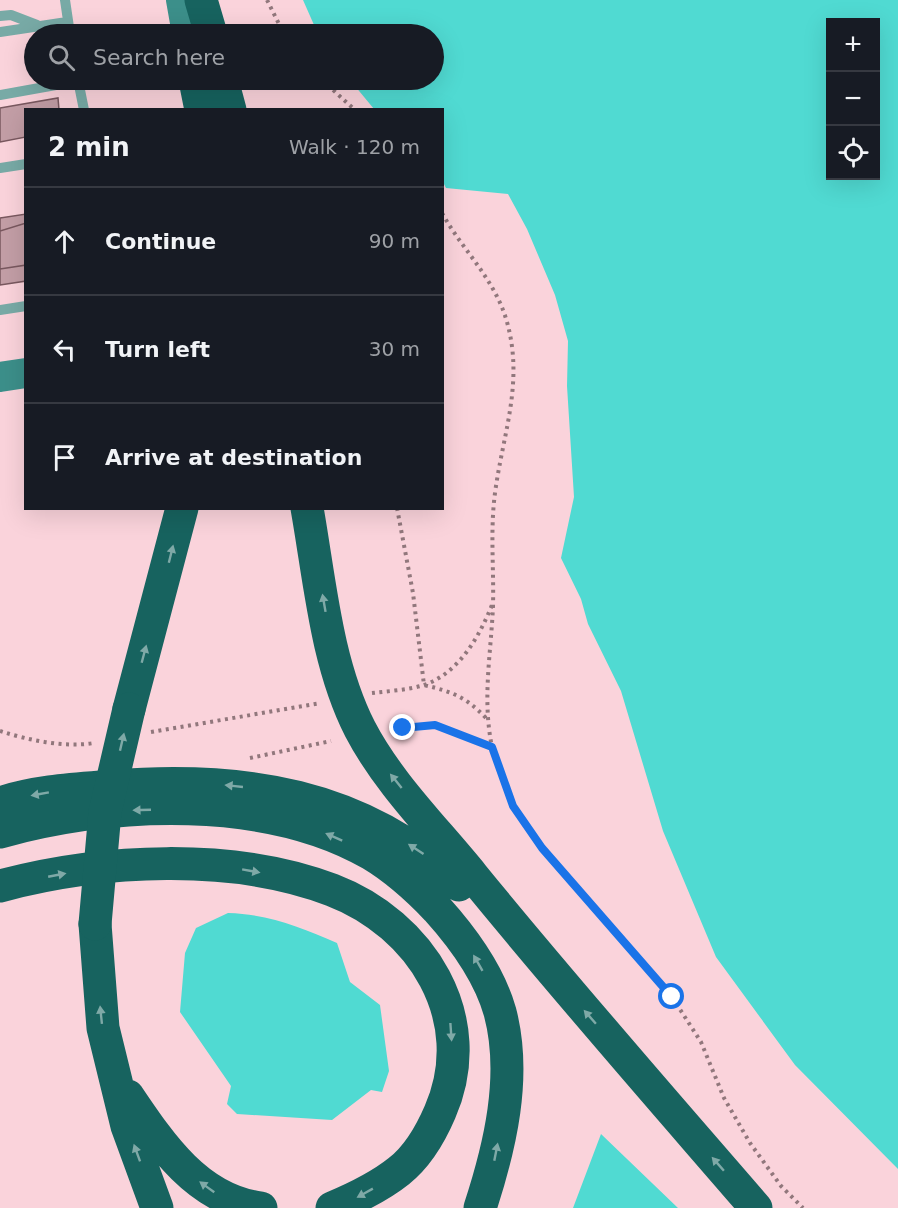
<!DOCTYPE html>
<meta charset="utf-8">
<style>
:root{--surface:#171b24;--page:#20242c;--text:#f1f3f6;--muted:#9ea1a6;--line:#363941}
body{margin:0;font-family:"DejaVu Sans",sans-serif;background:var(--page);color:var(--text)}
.controls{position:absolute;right:18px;top:18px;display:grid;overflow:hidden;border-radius:0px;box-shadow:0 6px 24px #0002}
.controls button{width:54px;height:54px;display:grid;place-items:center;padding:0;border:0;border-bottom:2px solid var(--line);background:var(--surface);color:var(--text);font:30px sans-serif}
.stop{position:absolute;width:18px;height:18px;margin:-14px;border:4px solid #1a73e8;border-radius:50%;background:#fff}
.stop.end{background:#1a73e8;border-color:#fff;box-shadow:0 2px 6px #0008}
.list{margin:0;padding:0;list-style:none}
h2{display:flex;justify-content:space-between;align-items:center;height:78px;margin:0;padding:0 24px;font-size:26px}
h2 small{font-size:20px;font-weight:400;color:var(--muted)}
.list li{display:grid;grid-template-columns:39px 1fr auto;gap:18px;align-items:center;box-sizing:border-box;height:108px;padding:0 24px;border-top:2px solid var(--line)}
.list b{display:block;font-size:22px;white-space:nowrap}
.list em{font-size:20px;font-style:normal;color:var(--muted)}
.icon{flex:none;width:33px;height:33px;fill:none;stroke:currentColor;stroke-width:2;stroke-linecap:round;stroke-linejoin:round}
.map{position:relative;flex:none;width:898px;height:1208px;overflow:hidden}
.search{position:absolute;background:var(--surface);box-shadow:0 6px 24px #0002;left:24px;top:24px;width:420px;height:66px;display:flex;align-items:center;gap:15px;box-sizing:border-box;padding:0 21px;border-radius:33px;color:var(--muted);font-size:22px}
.panel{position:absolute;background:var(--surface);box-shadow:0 6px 24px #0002;left:24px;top:108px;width:420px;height:402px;border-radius:0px}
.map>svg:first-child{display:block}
.water{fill:#50dad2;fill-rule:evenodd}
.building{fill:#c39ea6;stroke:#79585f;stroke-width:1.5}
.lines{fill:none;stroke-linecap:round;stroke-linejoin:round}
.path{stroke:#91777c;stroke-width:4;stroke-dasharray:3 4.5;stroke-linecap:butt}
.lane{stroke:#78aaa6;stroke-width:10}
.secondary{stroke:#3c8f8a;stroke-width:30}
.highway{stroke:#17635f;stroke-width:33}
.highway-bridge{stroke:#17635f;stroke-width:33}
.oneway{fill:#7fa9a7}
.route{stroke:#1a73e8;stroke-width:8}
</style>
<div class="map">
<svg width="898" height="1208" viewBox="0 0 898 1208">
<rect width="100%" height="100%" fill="#fad3db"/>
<path class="water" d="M303 0H898V1169L795 1065 716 957 663 831 621 691 588 624 581 599 561 558 574 497 567 386 568 341 555 295 527 229 508 194 446 188 443 182 442 110 374 109 350 80H434V34H318ZM830 22H876V176H830Z
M228 913C268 914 301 927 337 943L350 982 380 1005 389 1071 382 1092 371 1090 332 1120 237 1114 227 1104 231 1086 180 1012 185 953 196 928Z
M601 1134 678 1208H573Z"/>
<path class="building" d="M58 98 59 110H26V137L0 142V108Z
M26 214V265L0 269V218Z
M26 223V281L0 285V231Z"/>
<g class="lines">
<path class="path" d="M267 0 284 34
M322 80 355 110
M442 213C463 251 495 279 507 322 524 383 503 433 495 493 490 531 494 568 493 606 491 654 482 699 492 747
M397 508 413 593 424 685C453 692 466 697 486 718
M372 693C389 691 408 690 424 685 459 673 479 637 492 605
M403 728 435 725 492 747 513 806 542 848 672 997 701 1042 724 1098 750 1143 781 1186 803 1208
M0 731C28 740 64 748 94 743
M151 732 321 703
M250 758 331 741"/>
<path class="lane" d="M65 0 70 34
M0 16 11 15 37 25
M0 32 67 22
M78 80 84 110
M0 95 78 81
M0 168 26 164
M0 310 26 306"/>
<path class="secondary" d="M181 0 187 34
M0 377 26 373"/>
<path class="highway" d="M201 0 211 34
M195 80 201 110
M222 80 230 110
M307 508C320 581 326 662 360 729 388 783 435 829 473 876 565 989 661 1098 756 1208
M129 709 182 508
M0 803C36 791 75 789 112 786 242 776 362 793 459 885
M0 832C113 801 267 794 371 854 396 869 417 888 437 909 464 939 489 973 500 1012 517 1076 500 1147 480 1208
M0 886C101 859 233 852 332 890 421 924 481 1018 440 1112 431 1133 418 1156 399 1171 379 1187 356 1198 332 1208
M95 924 103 1028 127 1126 157 1208
M128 1096C161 1145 198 1200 261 1208"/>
<path class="highway-bridge" d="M95 924 105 812 129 709"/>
</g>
<defs><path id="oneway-solid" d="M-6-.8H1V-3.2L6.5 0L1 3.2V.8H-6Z" transform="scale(1.5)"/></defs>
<g class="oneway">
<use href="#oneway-solid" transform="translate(171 554) rotate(-76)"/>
<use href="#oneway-solid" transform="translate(324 603) rotate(-100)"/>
<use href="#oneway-solid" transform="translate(144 654) rotate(-75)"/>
<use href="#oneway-solid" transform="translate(122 742) rotate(-77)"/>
<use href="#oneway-solid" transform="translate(396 781) rotate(-129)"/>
<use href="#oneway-solid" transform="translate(234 786) rotate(-174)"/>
<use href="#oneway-solid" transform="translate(40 794) rotate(170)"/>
<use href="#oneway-solid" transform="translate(142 810) rotate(178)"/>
<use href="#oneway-solid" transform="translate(334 837) rotate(-156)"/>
<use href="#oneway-solid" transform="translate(416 849) rotate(-147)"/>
<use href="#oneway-solid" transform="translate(251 871) rotate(10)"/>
<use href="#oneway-solid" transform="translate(57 875) rotate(-11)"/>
<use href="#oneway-solid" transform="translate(478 963) rotate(-120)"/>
<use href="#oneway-solid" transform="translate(101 1015) rotate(-96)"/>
<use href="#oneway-solid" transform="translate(590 1017) rotate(-131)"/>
<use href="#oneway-solid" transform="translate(451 1032) rotate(86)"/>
<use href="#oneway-solid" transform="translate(496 1152) rotate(-79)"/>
<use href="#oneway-solid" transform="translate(137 1153) rotate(-110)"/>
<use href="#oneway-solid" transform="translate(718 1164) rotate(-131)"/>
<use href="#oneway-solid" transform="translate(207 1187) rotate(-144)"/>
<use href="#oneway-solid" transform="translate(365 1193) rotate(151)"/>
</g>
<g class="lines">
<path class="route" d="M403 728 435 725 492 747 513 806 542 848 672 997"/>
</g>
</svg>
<div class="controls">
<button>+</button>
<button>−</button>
<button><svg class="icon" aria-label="locate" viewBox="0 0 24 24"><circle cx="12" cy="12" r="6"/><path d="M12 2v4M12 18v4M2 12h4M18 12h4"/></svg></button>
</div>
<div class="stop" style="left:672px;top:997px"></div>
<div class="stop end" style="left:403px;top:728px"></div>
<div class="search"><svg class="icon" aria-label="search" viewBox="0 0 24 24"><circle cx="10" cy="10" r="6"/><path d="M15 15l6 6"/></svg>Search here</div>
<section class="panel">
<h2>2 min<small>Walk · 120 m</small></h2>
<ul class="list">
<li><svg class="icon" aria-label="ahead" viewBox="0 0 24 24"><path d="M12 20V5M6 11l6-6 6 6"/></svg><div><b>Continue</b></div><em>90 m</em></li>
<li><svg class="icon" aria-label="left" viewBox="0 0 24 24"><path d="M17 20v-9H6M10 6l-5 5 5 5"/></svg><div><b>Turn left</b></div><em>30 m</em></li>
<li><svg class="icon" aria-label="arrive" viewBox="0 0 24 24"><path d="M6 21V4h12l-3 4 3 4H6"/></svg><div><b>Arrive at destination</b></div></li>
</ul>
</section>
</div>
